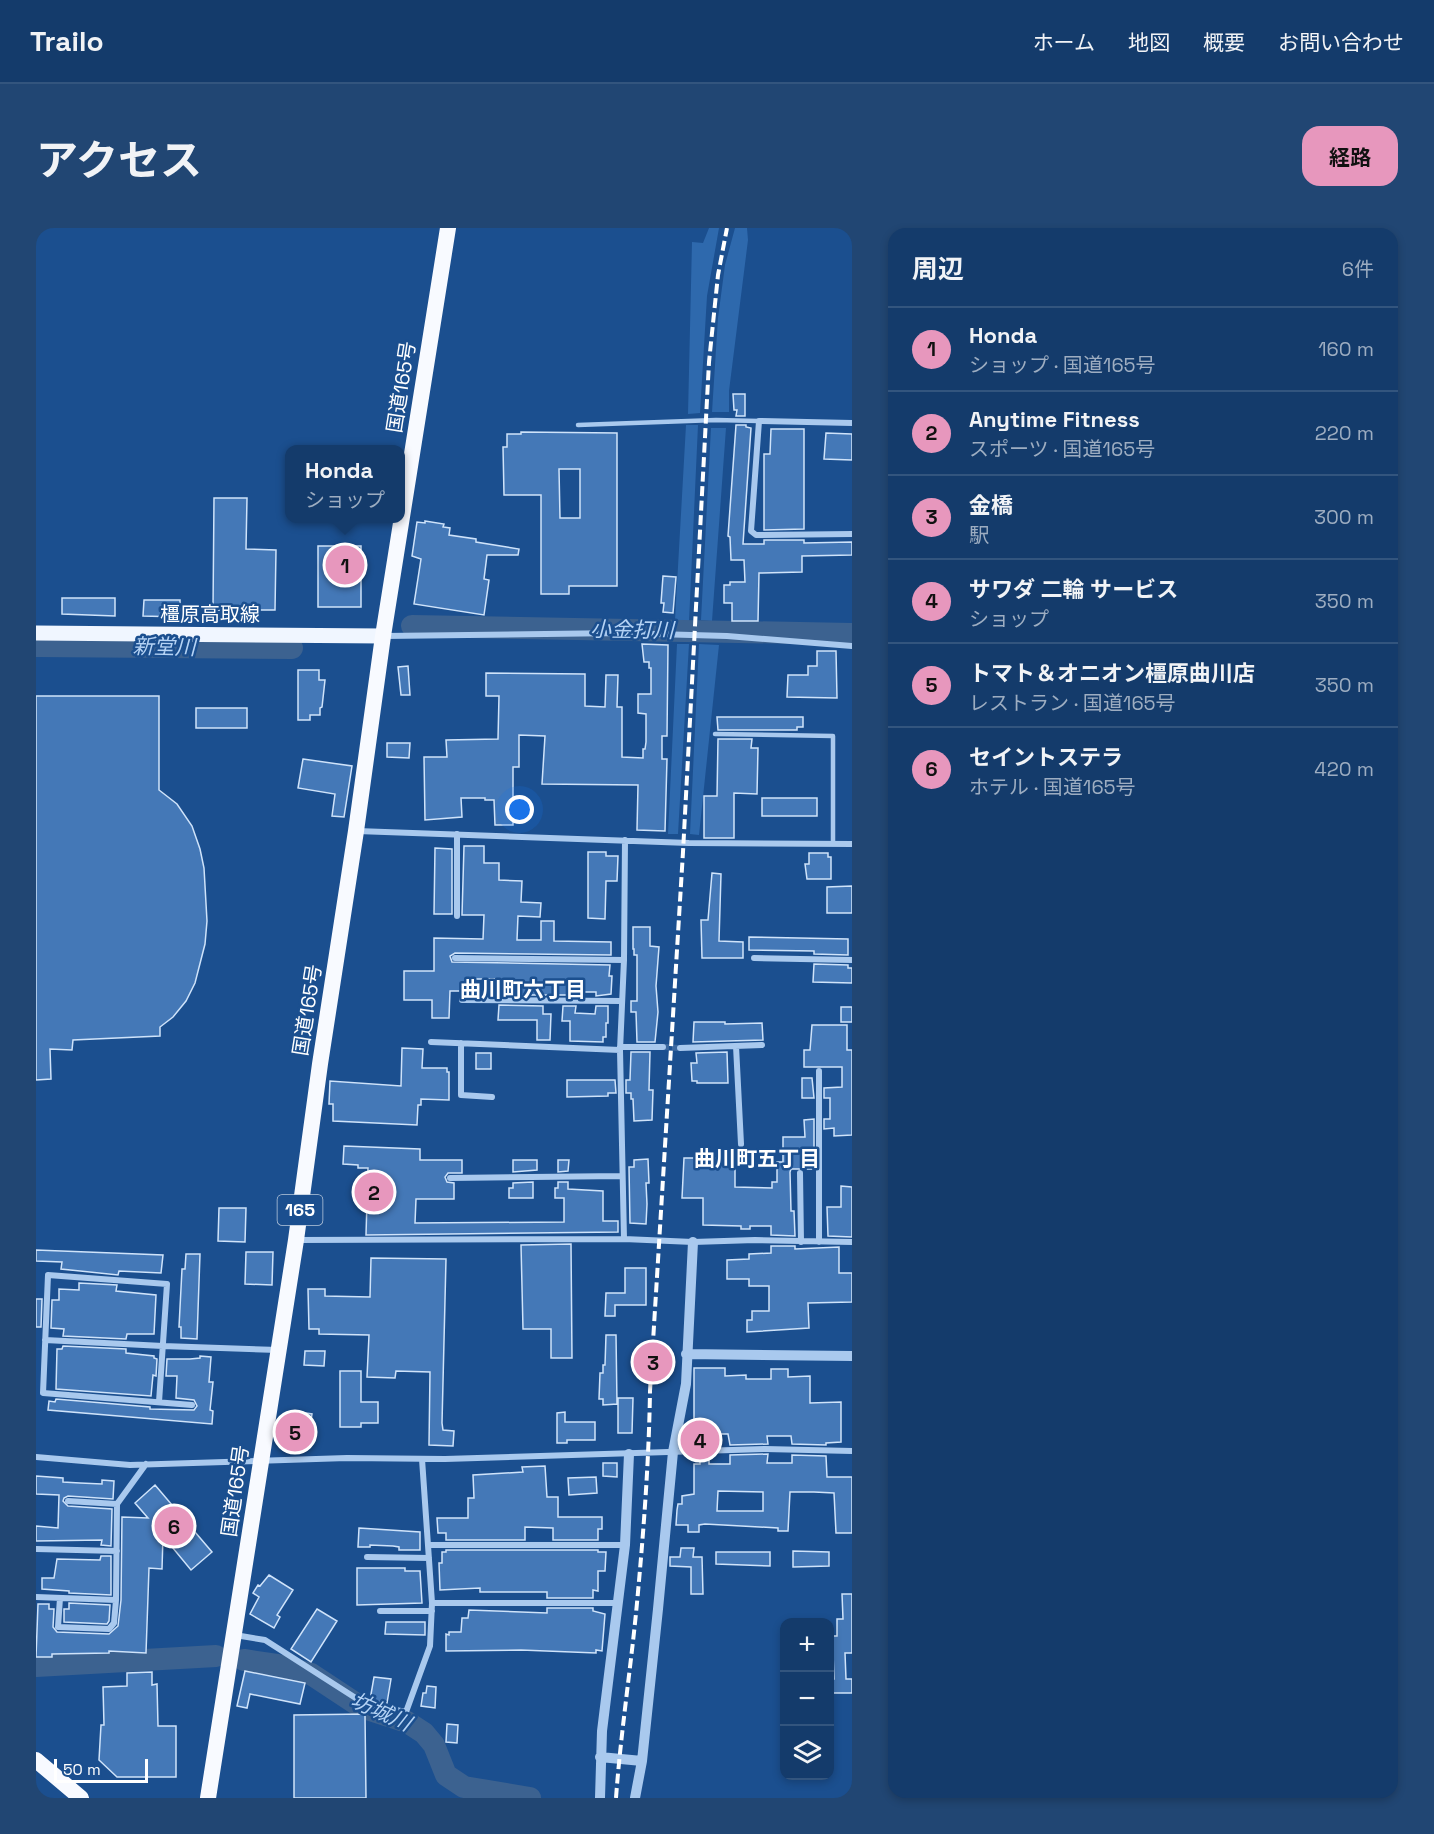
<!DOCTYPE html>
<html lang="ja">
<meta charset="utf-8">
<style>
:root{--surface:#143b6b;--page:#214673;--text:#f1f3f6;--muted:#9dadc1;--line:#33557e;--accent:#e797bd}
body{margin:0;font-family:"Space Grotesk","Noto Sans JP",sans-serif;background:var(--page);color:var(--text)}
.controls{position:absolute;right:18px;bottom:18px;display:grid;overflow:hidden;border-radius:12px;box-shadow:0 3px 9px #0003}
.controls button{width:54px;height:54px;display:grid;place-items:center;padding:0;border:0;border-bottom:2px solid var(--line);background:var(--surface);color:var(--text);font:30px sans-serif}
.scale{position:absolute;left:18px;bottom:15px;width:94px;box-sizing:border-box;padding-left:6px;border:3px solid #fff;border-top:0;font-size:16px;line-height:21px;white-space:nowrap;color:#fff;-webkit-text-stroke:4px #1b4f8f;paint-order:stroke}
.you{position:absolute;left:484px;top:582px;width:21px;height:21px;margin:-15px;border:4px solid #fff;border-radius:50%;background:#1a73e8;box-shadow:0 0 0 9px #1a73e833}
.badge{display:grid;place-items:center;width:39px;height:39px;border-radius:50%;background:var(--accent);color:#111;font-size:20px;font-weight:700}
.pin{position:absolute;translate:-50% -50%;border:3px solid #fff;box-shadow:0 2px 6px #0006}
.popup{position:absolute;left:249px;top:217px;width:120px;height:78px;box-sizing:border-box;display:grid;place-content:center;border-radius:12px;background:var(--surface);filter:drop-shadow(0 2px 4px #0005);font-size:20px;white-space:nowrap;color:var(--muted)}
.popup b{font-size:22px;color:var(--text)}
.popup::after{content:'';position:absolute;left:50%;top:100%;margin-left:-12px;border:12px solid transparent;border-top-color:var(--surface)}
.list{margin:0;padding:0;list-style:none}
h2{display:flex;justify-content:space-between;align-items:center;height:78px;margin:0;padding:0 24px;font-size:26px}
h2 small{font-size:20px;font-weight:400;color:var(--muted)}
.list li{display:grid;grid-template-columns:39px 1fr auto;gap:18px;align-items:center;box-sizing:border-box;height:84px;padding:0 24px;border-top:2px solid var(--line)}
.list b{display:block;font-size:22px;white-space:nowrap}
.list p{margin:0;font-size:20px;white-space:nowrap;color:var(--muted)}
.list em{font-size:20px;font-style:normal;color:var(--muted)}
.icon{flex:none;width:33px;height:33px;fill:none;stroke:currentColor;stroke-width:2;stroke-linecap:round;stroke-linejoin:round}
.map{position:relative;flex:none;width:816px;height:1570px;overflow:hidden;border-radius:18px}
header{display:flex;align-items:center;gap:36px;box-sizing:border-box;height:84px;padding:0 30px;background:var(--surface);border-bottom:2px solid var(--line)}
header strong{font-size:28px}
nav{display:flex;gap:33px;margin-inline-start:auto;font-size:21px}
.intro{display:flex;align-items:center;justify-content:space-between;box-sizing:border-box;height:144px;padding:0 36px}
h1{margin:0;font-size:42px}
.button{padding:15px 27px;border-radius:18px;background:var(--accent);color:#111;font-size:21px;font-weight:700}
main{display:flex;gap:36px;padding:0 36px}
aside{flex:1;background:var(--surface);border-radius:18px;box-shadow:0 3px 9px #0003}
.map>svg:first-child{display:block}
.green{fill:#2e69ad}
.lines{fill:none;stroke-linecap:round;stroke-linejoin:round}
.river{stroke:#3c6290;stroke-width:22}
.building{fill:#4478b7;stroke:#cfe3fa;stroke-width:1.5;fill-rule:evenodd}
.minor-tunnel{stroke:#3d69a0;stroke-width:6;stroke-dasharray:6 3;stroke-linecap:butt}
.service{stroke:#a9c9ee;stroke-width:4.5}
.minor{stroke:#a9c9ee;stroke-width:6}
.tertiary{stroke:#a9c9ee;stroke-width:10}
.primary{stroke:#f0f6ff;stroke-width:15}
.trunk{stroke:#f8faff;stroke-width:16}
.rail{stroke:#fff;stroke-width:4;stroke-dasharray:10 4.5;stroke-linecap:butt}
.labels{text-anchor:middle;stroke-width:5;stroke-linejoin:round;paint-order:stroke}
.shield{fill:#1b4f8f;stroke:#bbcadd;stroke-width:1.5}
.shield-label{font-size:18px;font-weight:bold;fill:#fff}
.street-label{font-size:20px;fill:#fff;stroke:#1b4f8f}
.water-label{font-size:21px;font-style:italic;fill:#b5d3f5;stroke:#1b4f8f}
.neighbourhood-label{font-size:21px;font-weight:bold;fill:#fff;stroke:#1b4f8f}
</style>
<header>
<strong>Trailo</strong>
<nav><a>ホーム</a><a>地図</a><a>概要</a><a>お問い合わせ</a></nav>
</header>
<div class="intro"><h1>アクセス</h1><a class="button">経路</a></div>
<main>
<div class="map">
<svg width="816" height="1570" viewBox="0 0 816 1570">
<rect width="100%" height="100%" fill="#1b4f8f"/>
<path class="green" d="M673 0H683L671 68 664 185 652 186 656 14 667 15Z
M699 0H711L712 12 693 163V184H676L682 90 689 37Z
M650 197H662L653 394 639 392Z
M675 200H690L676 393 665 392Z
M641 416H653L642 606H632Z
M663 416 683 417 663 607 654 606Z"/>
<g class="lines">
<path class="river" d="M376 398 816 406
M0 418 256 420
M208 1432 241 1437 275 1446 325 1479 371 1494 388 1505 398 1517 410 1547 428 1559 494 1570
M0 1438 180 1428"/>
</g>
<path class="building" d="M697 166H709V188H700L701 182H698Z
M700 197H710V199L715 200 707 316H728V312H768V315L816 314V327L766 328V344L723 345 722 393H696V375H688V357H694V354H709L708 332H695L694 309 692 308Z
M735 201H768V301L728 302V226H734Z
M485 204 581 205V358H533V366H505V267H468L467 219H471V206H485ZM523 241H544V290H524Z
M790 205 816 206V232L788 231Z
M178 270H211L210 321 240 322 239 382H177Z
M389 293 408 296 407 299 414 300 413 307 440 311V314L483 321 482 327H451L448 351 453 352 448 387 378 376 385 331 376 328 381 294 389 295Z
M282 318H325V379H282Z
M627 348 640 349 637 385 627 384 628 375H625Z
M26 370H79V388L26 386Z
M108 372H144V389L107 388Z
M606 416 632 417 631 508H626V531H631L629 603 601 602 602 557 506 556 509 508 483 507V539H477V597H459L458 572H449V570H425L426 589 389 592 388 529H411L410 512 462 511 463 468H450V445L549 446V478L569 479 570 447H582L581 479H586V529L607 530V521H609L610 514V486L602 485V466H615V440H613V434H608Z
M781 423H800L801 470 751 469 752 447H772V438H781Z
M372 438 374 467H365L362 439Z
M262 442H283V452H289L286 479 284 480V487H274V492H262Z
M0 468H123V562L141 576 156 598 164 621 168 640 171 693 169 716 159 755 150 773 137 789 124 799V808L37 812 36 822 14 821 15 851 0 852Z
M160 480H211V500H160Z
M681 489H767V499H761V502H682Z
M682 511H716L715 520H722L721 566 698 565V610H668V568H681Z
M351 515H374L373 530 351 529Z
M267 531 316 538 308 589 296 588 299 566 262 560Z
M726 570H781V588H726Z
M428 618H448V635H463V652L486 653 485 674 505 675 504 689 482 688 481 712H505V693H518V713L575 714V727L419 725 414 728 416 734 574 737 573 748H576L575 766 560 768V764H541V767H463L464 751H439V763H414L413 790H396V772H368V743H398V710L447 711 448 687H426Z
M399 620 416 621V686H398Z
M552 624H570V628H582L581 653H570L569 691 552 690Z
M773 625H792V629H795V651H771L769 636H773Z
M676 645 685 646 683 713 707 714V730H666L665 692H672Z
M816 658V685H791V659Z
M597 699H614V718L623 719 620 758 622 784 619 814H601L600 784H595V773H601V727H598V721H597Z
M713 709 812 711V727L778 726V723L713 722Z
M778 736 812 737V740H816V755L777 754Z
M463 777 507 778V786H515L514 812H501V792H462Z
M527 778H540L539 785 559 786 560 778H572V795H570V809H567V814L534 813V793H526Z
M805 779H816V794H805Z
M658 794H689V796L726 795 727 812 657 814Z
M776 797H811V822H816V907L798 908V900L788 901V891H794V870H788V860L806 859V839H768V822H774Z
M366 820 387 821 386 840H411V844H413V872L385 871V877H382L381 897 297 893V876H293L294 853 365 858Z
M595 824H614L613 862H617L616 892 598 893 597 871H595V865H590V852H594Z
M691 824 692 855H661V853H656L655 835H661L660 825Z
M440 825H455V841H440Z
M766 850H776L778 870H766Z
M531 852H579L580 865H572V868L531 869Z
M778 891V941H755L754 944 755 983H758L759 1008 735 1007V998H714V1001H705V998L667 997V970H646L648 930H696V939H699V959L736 960V954H741V934H747V909H769L768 892Z
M308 918 384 921V932H426V945H412L409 949 411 954 418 955V971H380L379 995 528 994V970H519V960H522V954H532V961L567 963V993H582V1004L330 1007 332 940H322V937L307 936Z
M612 931 613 955H610L611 976 610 996 594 995 593 939H598V932Z
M477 932H501V942L477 944Z
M522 932H533L532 943 522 944Z
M497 954V970H473V960H477V955Z
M805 958 816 959V1009L792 1008 791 979H805Z
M183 980H210L209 1014 182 1013Z
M535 1016 536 1130H515V1101H487L485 1017Z
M735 1018H759V1021L803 1019V1045H816V1074L772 1075 773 1100 711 1104V1092H716V1083H733V1058H713V1051H691V1032L713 1031V1026L735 1025Z
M0 1022 127 1027 125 1045 83 1043 82 1047 25 1041 26 1034 0 1033Z
M210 1024H237L236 1057 209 1056Z
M150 1026H164L161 1111 145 1110V1099H143L146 1041H149Z
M335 1030 410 1031 406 1195 407 1202 418 1203 417 1218 393 1217 394 1144 360 1143 359 1150 331 1149 333 1107 283 1106V1101H273L272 1061H289V1068L334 1069Z
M589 1040H610V1077H579V1088H569L570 1065H589Z
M43 1055 81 1057 80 1063 120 1067 118 1106H91L90 1111 27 1108 28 1101 15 1100 16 1072H23V1061L43 1062Z
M0 1071H6L5 1099H0Z
M570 1107H580L581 1176 567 1177V1171H563L564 1145H567V1137H569Z
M27 1118 90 1121V1125L118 1128V1130L121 1131 120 1148 117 1147 115 1168 20 1161 21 1121H26Z
M269 1123H289L288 1138 268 1137Z
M164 1128 175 1129 173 1154H177L174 1182 177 1183 176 1196 12 1182 13 1173 19 1174 20 1171 114 1179V1181L158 1182 161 1178 158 1172 140 1170 141 1148H130L131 1131H154L164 1130Z
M658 1140H689V1148L710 1147V1151H735V1141H752V1149L774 1148V1175L805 1174V1214L790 1215V1217L756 1216 755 1208H731L732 1216 694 1217 692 1206H669V1213H673V1217L658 1216Z
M304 1143H325V1174H342V1195H325V1199H304Z
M582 1170H597L596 1205H582Z
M256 1183 276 1186 271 1219 244 1215 247 1192 255 1193Z
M529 1184V1194H559V1212H531V1215H521V1185Z
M732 1226 731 1235H756V1227L790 1228 791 1249H816V1305H800L798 1265 778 1264H754L752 1303H742V1300L669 1296 663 1297V1304H652V1297H640L641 1282 642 1276H646V1268L658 1266V1236H664V1228H673V1236H694V1227ZM682 1263 727 1264V1283H681Z
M567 1235H581V1249L567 1248Z
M509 1238 511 1269H522V1289H566V1301H562V1312H517V1300L489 1299V1312H410V1305H402L401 1290H432V1270H438L437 1247 487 1244 486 1239Z
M0 1248 27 1250V1254L44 1255 66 1256V1252L78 1253 77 1271 32 1268 28 1270 27 1273 32 1278 76 1281 75 1318 65 1317 66 1312 0 1313V1298L22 1300 23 1267 0 1266Z
M560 1249 561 1265 533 1267 532 1250Z
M119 1257 176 1324 155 1342 127 1308 126 1341 113 1340 110 1425 73 1423V1425L16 1426V1429H0L2 1376H13V1381H18L17 1399 21 1404 73 1406 82 1398 85 1372 86 1289 112 1290 99 1275Z
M323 1300 384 1304V1322H363V1319L357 1318 334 1317V1319H322Z
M645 1320H658L657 1329H666L667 1366H655V1339L634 1338V1329H644Z
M410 1322H562V1324H570L569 1343H562V1363L557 1362V1370H511V1364H444V1360L404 1362 403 1335H406V1324H410Z
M757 1323 793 1324V1338L757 1339Z
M680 1324H734V1338L680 1336Z
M65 1328H75V1367L33 1365V1363L6 1361V1350H18L21 1331 64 1332Z
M321 1340H369V1343H384L386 1375 321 1377Z
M233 1347 257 1362 241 1387 244 1389 238 1400 214 1386 223 1369 217 1365 222 1357 224 1358Z
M806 1366H816V1425H809L810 1451H816V1465H794V1451H798L797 1425H794V1408H801V1391H807Z
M33 1375 74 1377 73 1393 71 1396 28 1394V1381H33Z
M511 1380H557V1383L569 1386 566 1423 560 1422V1425L485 1422 410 1423V1406L413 1407V1404H425L426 1390H432L433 1382 511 1385Z
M281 1381 301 1393 275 1434 255 1421Z
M350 1394H389V1407L349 1406Z
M209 1443 269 1455 264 1476 214 1466 211 1480 201 1478Z
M116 1444V1457L121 1456 122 1498H140V1549H81L63 1532 65 1497H68L67 1459 91 1458V1445Z
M338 1449 355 1451 351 1475 334 1472Z
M391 1458 400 1459 399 1480 385 1478 387 1465H390Z
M329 1486 330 1570H258V1487Z
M411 1496 422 1497 421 1515 410 1514Z"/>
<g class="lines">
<path class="minor-tunnel" d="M627 819 644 820"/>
<path class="service" d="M542 197 680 192 723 193
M679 506 797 508V616"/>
<path class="minor" d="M816 195 723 193 715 303 720 307 816 306
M348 408 584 405 691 408 816 418
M321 603 653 615 816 616
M421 606V688
M419 730 588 732
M718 730 816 732
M426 772 586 773
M395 814 584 822
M425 815V867L456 869
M700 818 705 916
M584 819H627
M644 820 726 817
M783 843V1014
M764 945 765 1014
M414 950 586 948
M588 1011 584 822 588 732 589 612
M261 1012 588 1011 657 1014 719 1012 816 1014
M9 1112 127 1118 242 1122
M123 1174 131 1056 12 1047 7 1165 156 1177
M0 1229 94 1237 311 1230 409 1231 729 1221 816 1223
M32 1273 81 1276 110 1236
M392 1317H589
M0 1321 81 1323
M331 1329 393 1330
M0 1369 80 1372 81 1276
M24 1370 22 1399 73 1401 78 1395 80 1372
M396 1375H582
M344 1383H396
M199 1407 229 1412 329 1476 370 1484 394 1418 396 1375 386 1231"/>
<path class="tertiary" d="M650 1126 816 1128
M564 1529 606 1533
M564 1570 566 1503 589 1317 593 1226
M599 1570 606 1533 622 1381 637 1224 650 1156 657 1014"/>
<path class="primary" d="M0 405 347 408"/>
<path class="trunk" d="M0 1532 45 1570
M172 1570 260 1012 284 836 320 603 347 408 412 0"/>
<path class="rail" d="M580 1570C585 1501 596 1433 602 1364 608 1298 613 1230 614 1163L647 624 673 134 682 47 691 0"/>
</g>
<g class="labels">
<rect class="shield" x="241.5" y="967" width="45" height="30" rx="4.5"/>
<g class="shield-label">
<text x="264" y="988">165</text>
</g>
<g class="street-label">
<text transform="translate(365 159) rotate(-81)" y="7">国道165号</text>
<text x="174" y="393">橿原高取線</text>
<text transform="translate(271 782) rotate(-81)" y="7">国道165号</text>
<text transform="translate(199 1263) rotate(-82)" y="7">国道165号</text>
</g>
<g class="water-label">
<text transform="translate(596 402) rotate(1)" y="7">小金打川</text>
<text transform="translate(128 419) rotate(1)" y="7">新堂川</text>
<text transform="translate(345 1484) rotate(24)" y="7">坊城川</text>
</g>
<g class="neighbourhood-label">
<text x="487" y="769">曲川町六丁目</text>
<text x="721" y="938">曲川町五丁目</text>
</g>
</g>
</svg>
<div class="controls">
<button>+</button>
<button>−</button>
<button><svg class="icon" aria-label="layers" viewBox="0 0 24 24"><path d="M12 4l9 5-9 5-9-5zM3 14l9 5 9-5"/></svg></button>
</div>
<div class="scale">50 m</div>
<div class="you"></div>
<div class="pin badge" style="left:309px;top:337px">1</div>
<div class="popup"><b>Honda</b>ショップ</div>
<div class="pin badge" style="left:338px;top:964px">2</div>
<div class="pin badge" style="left:617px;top:1134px">3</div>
<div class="pin badge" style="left:664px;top:1212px">4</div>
<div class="pin badge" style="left:259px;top:1204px">5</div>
<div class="pin badge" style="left:138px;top:1298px">6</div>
</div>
<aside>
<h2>周辺<small>6件</small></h2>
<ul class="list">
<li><span class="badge">1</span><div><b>Honda</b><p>ショップ · 国道165号</p></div><em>160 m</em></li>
<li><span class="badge">2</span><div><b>Anytime Fitness</b><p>スポーツ · 国道165号</p></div><em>220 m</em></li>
<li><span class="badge">3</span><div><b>金橋</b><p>駅</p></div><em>300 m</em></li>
<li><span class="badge">4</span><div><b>サワダ 二輪 サービス</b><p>ショップ</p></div><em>350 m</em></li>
<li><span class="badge">5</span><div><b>トマト＆オニオン橿原曲川店</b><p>レストラン · 国道165号</p></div><em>350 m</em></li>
<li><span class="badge">6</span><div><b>セイントステラ</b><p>ホテル · 国道165号</p></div><em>420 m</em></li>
</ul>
</aside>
</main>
